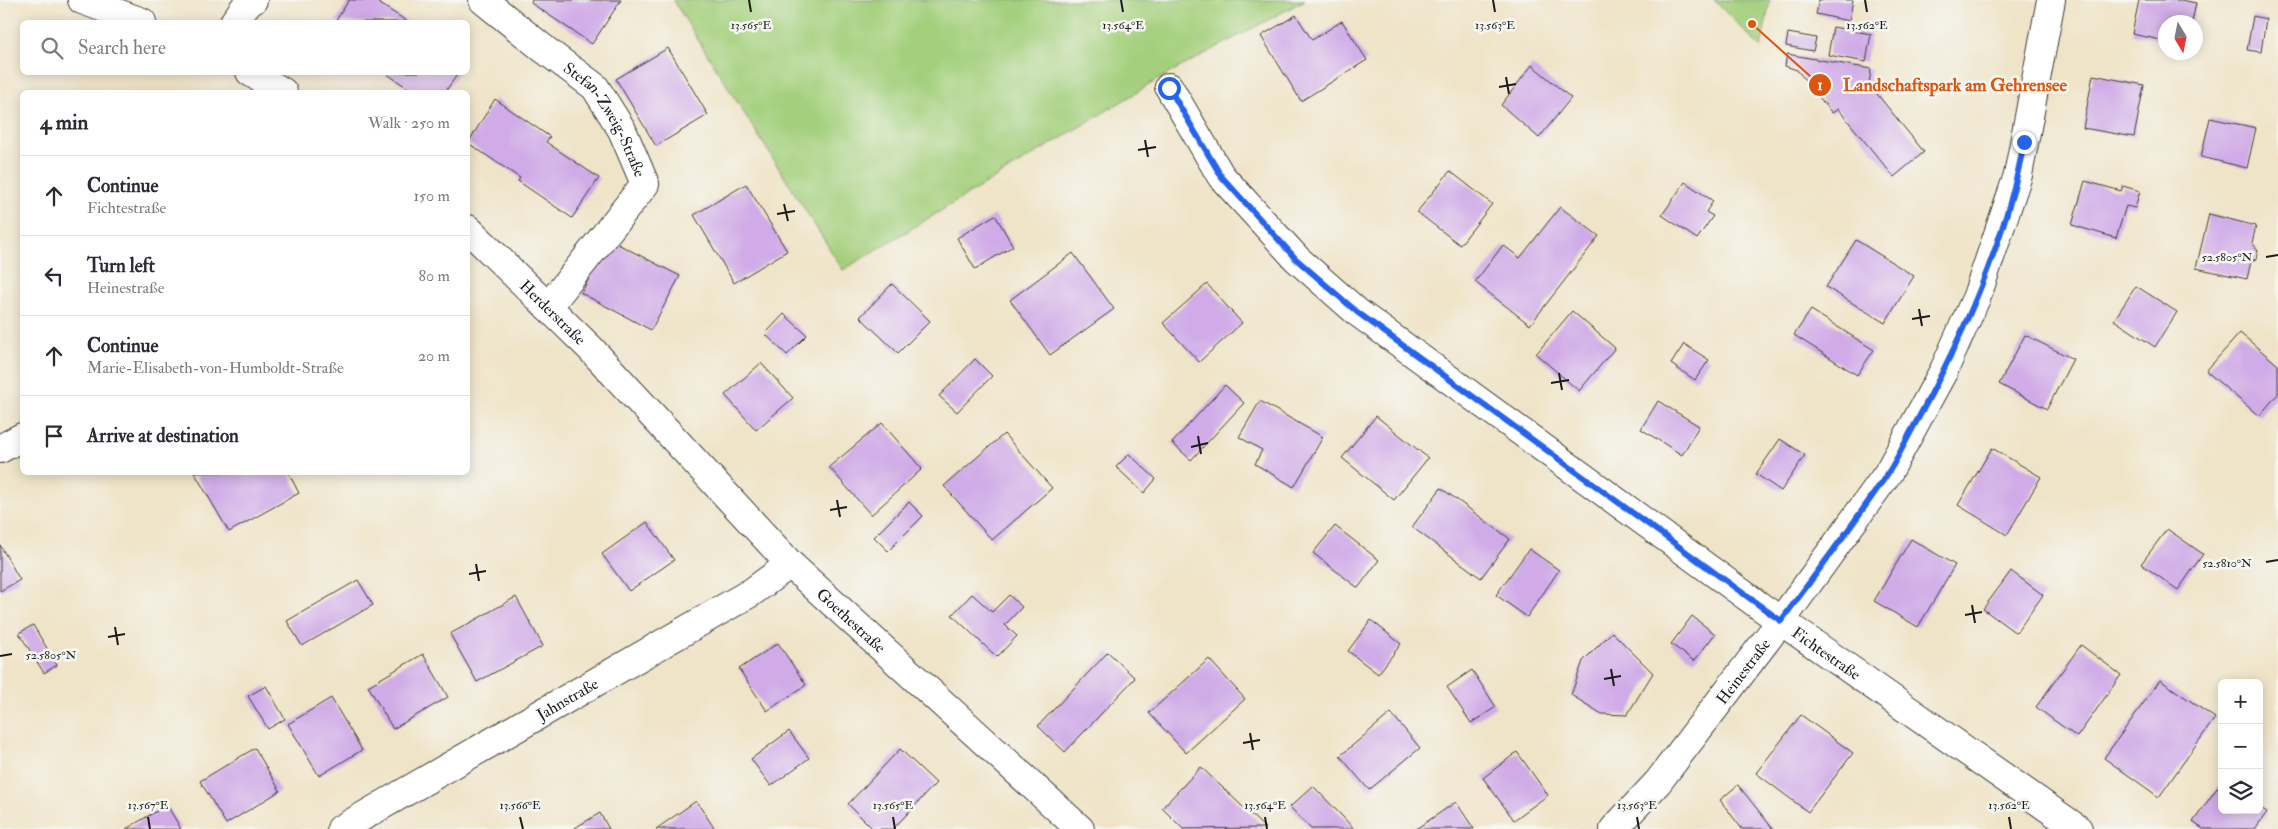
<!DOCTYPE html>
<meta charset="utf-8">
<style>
:root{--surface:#fff;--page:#f2f2f3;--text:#2b2b33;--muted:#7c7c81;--line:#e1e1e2}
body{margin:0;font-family:"IM FELL Double Pica",serif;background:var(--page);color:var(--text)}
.controls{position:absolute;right:15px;bottom:15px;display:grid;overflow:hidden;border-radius:8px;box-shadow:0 2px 12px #0003}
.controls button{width:45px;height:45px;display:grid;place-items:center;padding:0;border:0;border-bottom:1px solid var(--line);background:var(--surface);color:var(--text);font:25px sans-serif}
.compass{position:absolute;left:2158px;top:15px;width:45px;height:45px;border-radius:50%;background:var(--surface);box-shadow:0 2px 12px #0003;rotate:170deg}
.stop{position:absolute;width:15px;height:15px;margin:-11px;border:4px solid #2563eb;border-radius:50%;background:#fff}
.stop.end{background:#2563eb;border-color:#fff;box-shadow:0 1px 5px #0008}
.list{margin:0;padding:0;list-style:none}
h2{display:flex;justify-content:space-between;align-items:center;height:65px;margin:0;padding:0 20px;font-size:21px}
h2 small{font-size:16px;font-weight:400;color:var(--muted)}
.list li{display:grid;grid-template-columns:32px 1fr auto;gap:15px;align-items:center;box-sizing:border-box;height:80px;padding:0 20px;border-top:1px solid var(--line)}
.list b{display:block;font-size:19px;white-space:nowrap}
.list p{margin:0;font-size:16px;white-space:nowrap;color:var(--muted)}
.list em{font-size:16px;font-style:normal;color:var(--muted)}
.icon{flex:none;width:28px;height:28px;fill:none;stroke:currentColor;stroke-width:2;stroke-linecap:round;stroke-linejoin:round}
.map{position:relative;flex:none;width:2278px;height:829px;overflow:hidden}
.search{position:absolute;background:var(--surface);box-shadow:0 2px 12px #0003;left:20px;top:20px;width:450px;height:55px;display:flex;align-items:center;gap:12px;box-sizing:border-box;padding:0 18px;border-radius:8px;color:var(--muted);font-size:19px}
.panel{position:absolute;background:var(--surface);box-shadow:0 2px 12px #0003;left:20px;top:90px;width:450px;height:385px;border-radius:8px}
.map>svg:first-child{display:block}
.green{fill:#a4d07d;stroke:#60764c}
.building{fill:#d0abe7}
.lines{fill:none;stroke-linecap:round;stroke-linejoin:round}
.minor-casing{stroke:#3c3a36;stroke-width:30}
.minor{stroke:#fff;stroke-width:28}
.route{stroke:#2563eb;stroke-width:6}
.ticks{fill:none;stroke:#1c1c1c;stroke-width:2}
.labels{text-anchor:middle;stroke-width:5;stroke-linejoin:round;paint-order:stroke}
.street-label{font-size:16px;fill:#1c1c1c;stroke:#f6f6f2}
.ticks-label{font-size:12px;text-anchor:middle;fill:#1c1c1c;stroke:#f6f6f2;stroke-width:5;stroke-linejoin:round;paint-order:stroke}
.leader{fill:none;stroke:#de560d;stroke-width:2}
.callout-dot{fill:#de560d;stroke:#f6f6f2;stroke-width:2}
.mark-label{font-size:15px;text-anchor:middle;font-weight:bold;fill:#fff}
.callout-label{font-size:18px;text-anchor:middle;font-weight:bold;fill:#de560d;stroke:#f6f6f2;stroke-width:5;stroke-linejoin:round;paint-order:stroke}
</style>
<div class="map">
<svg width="2278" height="829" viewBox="0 0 2278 829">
<rect width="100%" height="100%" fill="#f6f6f2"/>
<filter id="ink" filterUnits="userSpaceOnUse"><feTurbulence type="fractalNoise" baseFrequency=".02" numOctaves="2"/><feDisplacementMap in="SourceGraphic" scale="10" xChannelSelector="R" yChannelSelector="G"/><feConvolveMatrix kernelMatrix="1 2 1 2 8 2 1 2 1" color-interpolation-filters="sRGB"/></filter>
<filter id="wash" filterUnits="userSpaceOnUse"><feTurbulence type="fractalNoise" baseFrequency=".0096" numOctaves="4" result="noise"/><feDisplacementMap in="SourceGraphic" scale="20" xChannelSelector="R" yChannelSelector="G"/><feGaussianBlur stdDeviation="1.12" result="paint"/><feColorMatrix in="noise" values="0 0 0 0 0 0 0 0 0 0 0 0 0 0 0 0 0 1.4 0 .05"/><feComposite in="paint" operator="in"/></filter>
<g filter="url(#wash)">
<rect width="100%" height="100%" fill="#efe4c8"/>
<path class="green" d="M673 0H1305L1162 77 843 270Z
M1714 0H1770L1761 48Z"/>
<g id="blocks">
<path class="building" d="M349 0H374L408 22H335Z
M532 0H621L592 44 531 3Z
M1819 0H1853L1849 21 1816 14Z
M2139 0H2181L2196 3 2192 22H2166V41L2132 34Z
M1296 15 1312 40 1342 21 1367 60 1301 101 1261 36Z
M2253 16 2266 19 2261 52 2247 50Z
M1833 27 1871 34 1866 62 1828 55Z
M1788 33 1816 38 1813 51 1786 46Z
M668 48 708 115 656 146 616 79Z
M1787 54 1871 69 1869 84 1924 152 1894 177 1838 109 1832 113 1797 70 1785 66Z
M1532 65 1571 98 1539 138 1501 105Z
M384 72H459L445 92H414Z
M2093 75 2144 85 2134 137 2083 128Z
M495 99 550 137 546 142 599 178 572 218 518 181 520 178 468 143Z
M2210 118 2256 128 2247 168 2201 157Z
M1450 171 1492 204 1460 245 1417 212Z
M2085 181 2121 191 2123 186 2140 191 2135 208 2126 206 2116 238 2072 225Z
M1685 182 1713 201 1706 212 1713 216 1697 239 1662 215Z
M746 184 787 251 734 283 694 215Z
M1560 207 1599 236 1530 325 1475 282 1503 245 1520 258Z
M2209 214 2256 226 2252 243 2258 250 2256 259 2251 261 2247 279 2196 268Z
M995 215 1013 246 975 269 957 238Z
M610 240 680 276 651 330 581 293Z
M1856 240 1914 276 1885 323 1826 287Z
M1073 253 1114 309 1050 355 1010 300Z
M892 284 930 321 898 353 860 317Z
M1207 284 1242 323 1199 362 1163 323Z
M2136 286 2177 312 2155 347 2114 320Z
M1811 310 1874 350 1857 375 1794 335Z
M1572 311 1615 348 1579 391 1536 354Z
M784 314 807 335 787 355 765 334Z
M2240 333 2278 365V394L2259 416 2206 371Z
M2025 335 2073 359 2047 409 1999 384Z
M1684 344 1709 360 1695 380 1671 364Z
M975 359 992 376 957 412 939 396Z
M761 363 793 398 756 430 725 395Z
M1225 385 1244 403 1191 460 1172 443Z
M1260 401 1323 437 1294 487 1255 464 1262 450 1239 437Z
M1658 401 1699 426 1682 455 1641 429Z
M1376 416 1428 458 1394 500 1342 458Z
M882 423 922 469 871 515 829 467Z
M1004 434 1052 488 992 540 944 486Z
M1780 439 1805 455 1781 491 1756 474Z
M1992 448 2041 477 2007 535 1958 505Z
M1129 454 1156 479 1144 493 1116 467Z
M194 472H288L299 493 229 532Z
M1441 488 1510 539 1481 578 1412 527Z
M909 502 923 516 888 551 874 537Z
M647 522 674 560 629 591 602 554Z
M1335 526 1379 560 1358 588 1313 553Z
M2167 529 2203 554 2178 590 2141 564Z
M1911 539 1955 565 1918 627 1874 601Z
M0 545 20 580 0 591Z
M1529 549 1559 570 1527 617 1496 595Z
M2011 571 2043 595 2016 633 1983 609Z
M358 580 373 605 302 646 287 621Z
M972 594 992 612 1009 595 1022 607 1005 625 1017 636 997 657 952 615Z
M516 597 543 646 477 682 450 634Z
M1692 616 1715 634 1694 661 1671 644Z
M1371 620 1401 644 1378 674 1348 651Z
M33 625 57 665 44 673 19 633Z
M1612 632 1653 673 1627 715 1602 714 1571 695 1583 661Z
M778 643 806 685 767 711 739 669Z
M2081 645 2121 675 2077 737 2036 707Z
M1108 652 1135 678 1065 752 1038 726Z
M423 654 448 697 393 729 368 686Z
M1209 659 1245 699 1186 753 1149 713Z
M1472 670 1496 707 1471 723 1447 687Z
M2160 680 2215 718 2159 797 2104 758Z
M266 686 285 719 268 729 248 696Z
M331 698 362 750 319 776 288 724Z
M1391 713 1420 748 1369 790 1340 756Z
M1801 715 1853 753 1808 812 1756 773Z
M789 731 809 758 771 786 751 759Z
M255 748 280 791 226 824 200 781Z
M900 749 936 783 893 829H873L848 804Z
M1517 752 1548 795 1514 820 1483 778Z
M1201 767 1265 828 1183 829 1162 808Z
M2222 781V810H2259V807L2267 812 2255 829H2203L2193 822Z
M1738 785 1773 829H1742L1720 800Z
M1313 786 1342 816 1354 829H1311L1290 807Z
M696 801 715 829H656Z
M1456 802 1474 829H1416Z
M167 805 181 829H126Z
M600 813 609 829H573Z"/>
</g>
</g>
<g filter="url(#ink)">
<use href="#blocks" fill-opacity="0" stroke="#3c3a36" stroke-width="1"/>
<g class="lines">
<g class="minor-casing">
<g id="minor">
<path d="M82 0 142 22"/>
<path id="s1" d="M483 0 545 50 595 87 622 130 645 184 548 307"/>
<path d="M234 22 247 4 253 0"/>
<path d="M250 72 283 92"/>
<path id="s2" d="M1169 87 1221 176 1297 259 1357 312 1761 607 2078 829"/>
<path id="s3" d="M468 229 590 348 790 564 1080 829"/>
<path d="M0 449 22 437"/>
<path id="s4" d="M341 829 752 592 790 564"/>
<path id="s5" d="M1614 829 1658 782 1781 621 1888 473 1944 370 1977 296 2018 175 2051 0"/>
</g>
</g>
<use href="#minor" class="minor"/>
</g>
</g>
<g class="lines" filter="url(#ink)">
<path class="route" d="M1169 88 1221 176 1296 259 1357 312 1781 621C1817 572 1854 524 1888 473 1899 456 1908 436 1919 417 1965 332 2007 238 2024 142"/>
</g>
<path class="ticks" d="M749 0 751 12M1121 0 1123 12M1493 0 1495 12M1865 0 1867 12M1506 77 1509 94M1499 87 1516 84M1145 140 1148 157M1138 150 1156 147M784 204 788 221M777 214 795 211M2266 257 2278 255M1919 309 1922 326M1912 319 1930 316M1559 373 1562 390M1551 383 1569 380M1198 436 1201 454M1191 447 1208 443M837 500 840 517M830 510 847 507M2266 562 2278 560M476 564 479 581M469 574 486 571M1972 605 1975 623M1965 615 1982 612M115 627 118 645M108 637 125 634M0 656 12 654M1611 669 1614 686M1604 679 1621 676M1250 733 1253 750M1243 743 1260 740M148 817 150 829M520 817 523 829M893 817 895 829M1265 817 1267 829M1637 817 1639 829M2009 817 2011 829"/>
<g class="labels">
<g class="street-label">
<text dy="6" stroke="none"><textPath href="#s1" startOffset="174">Stefan-Zweig-Straße</textPath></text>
<text dy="6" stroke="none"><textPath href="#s3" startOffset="119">Herderstraße</textPath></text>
<text dy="6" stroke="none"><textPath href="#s3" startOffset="548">Goethestraße</textPath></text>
<text dy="6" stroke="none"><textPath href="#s2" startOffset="876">Fichtestraße</textPath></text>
<text dy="6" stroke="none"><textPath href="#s5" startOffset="204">Heinestraße</textPath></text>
<text dy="6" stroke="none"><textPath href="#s4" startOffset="261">Jahnstraße</textPath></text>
</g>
</g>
<g class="ticks-label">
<text x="751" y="29">13.565°E</text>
<text x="1123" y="29">13.564°E</text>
<text x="1495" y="29">13.563°E</text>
<text x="1867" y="29">13.562°E</text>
<text x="2227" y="261">52.5805°N</text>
<text x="2227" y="567">52.5810°N</text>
<text x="51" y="659">52.5805°N</text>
<text x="148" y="809">13.567°E</text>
<text x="520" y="809">13.566°E</text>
<text x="893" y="809">13.565°E</text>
<text x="1265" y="809">13.564°E</text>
<text x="1637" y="809">13.563°E</text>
<text x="2009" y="809">13.562°E</text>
</g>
<path class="leader" d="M1752 24L1820 85"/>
<g class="callout-dot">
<circle cx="1752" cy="24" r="5"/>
<circle cx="1820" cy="85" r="12"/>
</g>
<g class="mark-label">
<text x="1820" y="90">1</text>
</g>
<g class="callout-label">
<text x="1955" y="91">Landschaftspark am Gehrensee</text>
</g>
</svg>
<div class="controls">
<button>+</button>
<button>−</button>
<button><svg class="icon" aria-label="layers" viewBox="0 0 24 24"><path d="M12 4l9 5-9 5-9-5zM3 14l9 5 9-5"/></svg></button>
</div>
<svg class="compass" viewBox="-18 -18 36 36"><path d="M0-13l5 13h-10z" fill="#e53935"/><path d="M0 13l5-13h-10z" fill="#7c7c81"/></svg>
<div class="stop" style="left:1169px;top:88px"></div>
<div class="stop end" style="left:2024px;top:142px"></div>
<div class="search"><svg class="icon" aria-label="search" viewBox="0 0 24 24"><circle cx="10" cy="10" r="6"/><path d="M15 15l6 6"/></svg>Search here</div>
<section class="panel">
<h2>4 min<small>Walk · 250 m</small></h2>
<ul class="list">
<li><svg class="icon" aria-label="ahead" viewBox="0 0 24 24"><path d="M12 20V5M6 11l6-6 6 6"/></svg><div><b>Continue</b><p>Fichtestraße</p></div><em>150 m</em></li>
<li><svg class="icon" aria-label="left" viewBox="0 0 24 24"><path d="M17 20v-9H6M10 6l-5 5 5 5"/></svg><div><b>Turn left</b><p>Heinestraße</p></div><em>80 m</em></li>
<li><svg class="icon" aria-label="ahead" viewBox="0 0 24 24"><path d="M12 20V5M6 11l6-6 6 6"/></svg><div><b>Continue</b><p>Marie-Elisabeth-von-Humboldt-Straße</p></div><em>20 m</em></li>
<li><svg class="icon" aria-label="arrive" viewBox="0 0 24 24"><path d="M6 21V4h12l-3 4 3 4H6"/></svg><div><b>Arrive at destination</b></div></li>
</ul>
</section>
</div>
